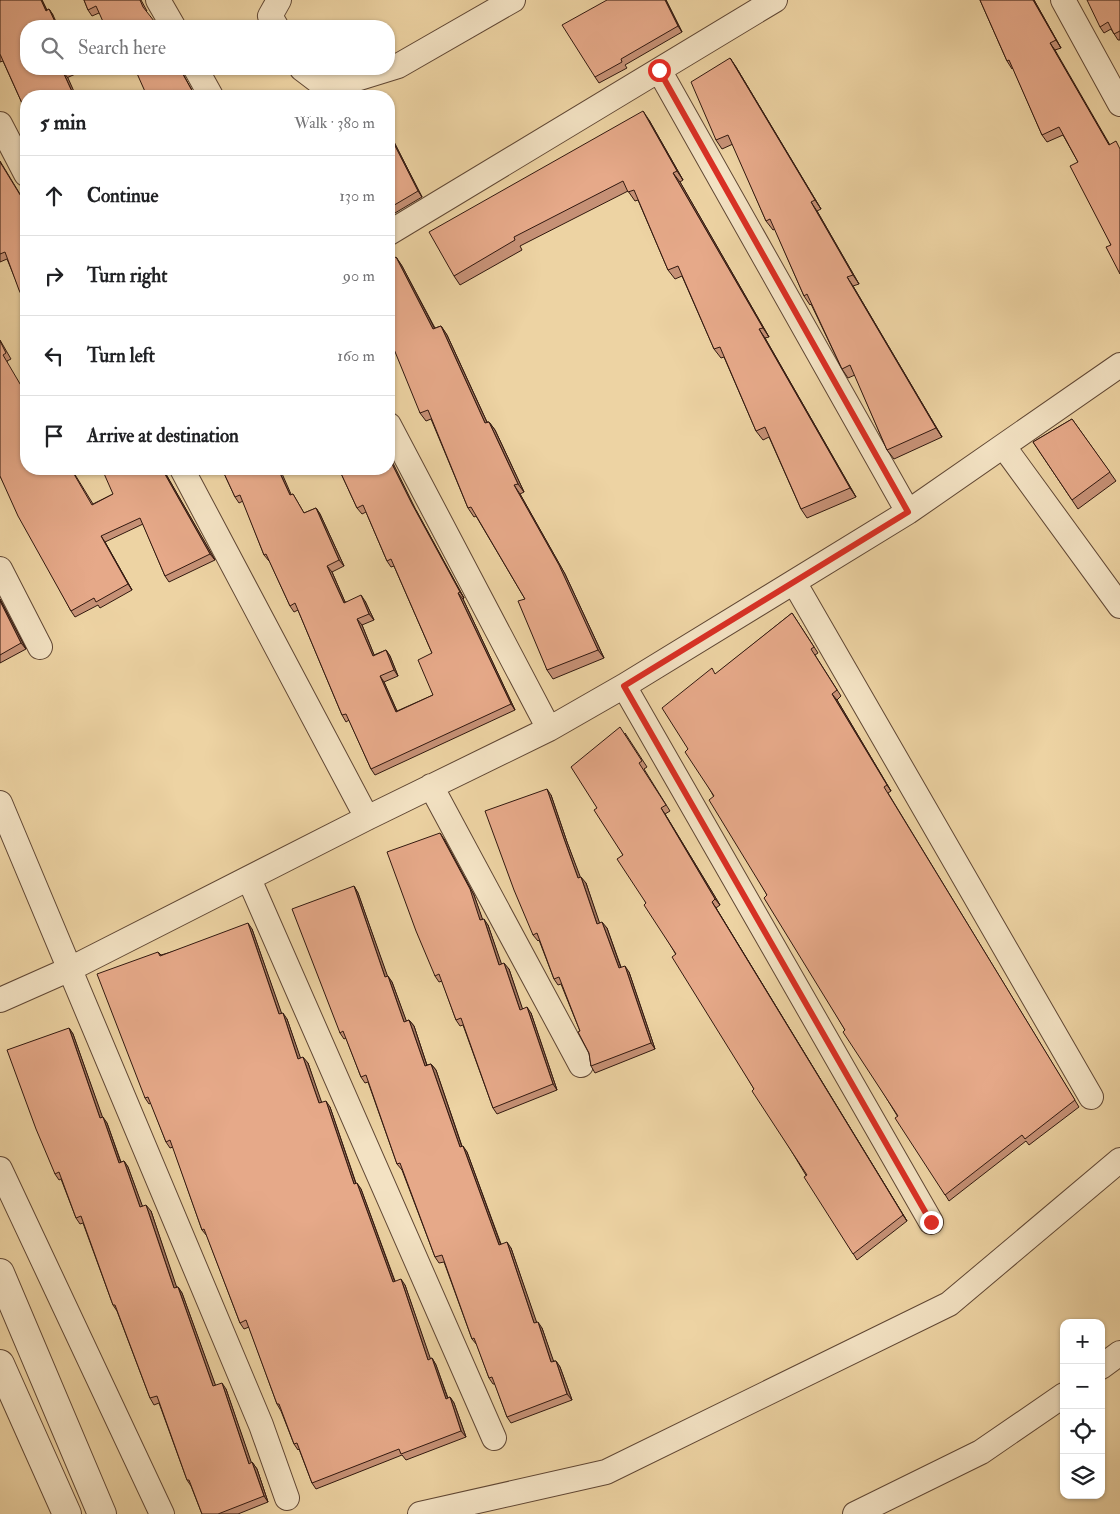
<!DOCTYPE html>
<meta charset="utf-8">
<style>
:root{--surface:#fff;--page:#f2f2f2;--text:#202124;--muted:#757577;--line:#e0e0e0}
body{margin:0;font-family:"IM FELL Double Pica",serif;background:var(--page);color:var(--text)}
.controls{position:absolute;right:15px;bottom:15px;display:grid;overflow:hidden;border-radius:10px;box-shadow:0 1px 4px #0004}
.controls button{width:45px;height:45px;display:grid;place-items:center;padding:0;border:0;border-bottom:1px solid var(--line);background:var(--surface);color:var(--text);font:25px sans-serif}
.stop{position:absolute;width:15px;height:15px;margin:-11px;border:4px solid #d93025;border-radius:50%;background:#fff}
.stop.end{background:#d93025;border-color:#fff;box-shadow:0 1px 5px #0008}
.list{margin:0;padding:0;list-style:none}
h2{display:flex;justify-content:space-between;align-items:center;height:65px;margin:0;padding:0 20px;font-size:21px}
h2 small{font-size:16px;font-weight:400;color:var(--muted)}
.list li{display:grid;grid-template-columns:32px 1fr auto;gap:15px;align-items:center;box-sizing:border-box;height:80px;padding:0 20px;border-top:1px solid var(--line)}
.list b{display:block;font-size:19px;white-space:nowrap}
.list em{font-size:16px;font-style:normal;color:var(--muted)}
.icon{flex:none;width:28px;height:28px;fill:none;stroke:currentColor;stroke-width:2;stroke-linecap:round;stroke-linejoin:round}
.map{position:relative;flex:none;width:1120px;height:1514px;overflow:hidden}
.search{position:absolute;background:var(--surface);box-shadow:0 1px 4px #0004;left:20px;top:20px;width:375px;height:55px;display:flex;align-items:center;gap:12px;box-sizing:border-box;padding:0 18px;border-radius:20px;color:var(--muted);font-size:19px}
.panel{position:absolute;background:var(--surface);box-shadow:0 1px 4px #0004;left:20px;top:90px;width:375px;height:385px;border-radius:20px}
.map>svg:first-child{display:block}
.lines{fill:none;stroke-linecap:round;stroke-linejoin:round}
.minor-casing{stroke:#604734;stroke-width:26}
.tertiary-casing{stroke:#604734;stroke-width:30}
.minor{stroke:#f3e2c3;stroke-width:24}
.tertiary{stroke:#f3e2c3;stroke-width:28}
.wall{fill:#c69176;stroke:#31180f}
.shaded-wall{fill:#a17660;stroke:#31180f}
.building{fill:#e6a989;stroke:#31180f}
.route{stroke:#d93025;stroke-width:6}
</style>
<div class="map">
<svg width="1120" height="1514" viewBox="0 0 1120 1514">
<rect width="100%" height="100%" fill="#edd3a3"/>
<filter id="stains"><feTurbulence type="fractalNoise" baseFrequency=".004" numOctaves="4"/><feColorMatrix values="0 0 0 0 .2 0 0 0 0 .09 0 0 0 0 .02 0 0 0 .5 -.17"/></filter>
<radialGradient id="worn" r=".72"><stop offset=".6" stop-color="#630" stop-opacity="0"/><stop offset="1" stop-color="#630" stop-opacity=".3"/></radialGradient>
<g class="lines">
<g class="minor-casing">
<path id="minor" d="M158 0 173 26
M1063 0 1120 104
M276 26 270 16 279 0
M196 69 211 96
M302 69 327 88 398 66 513 0
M659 70 908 512
M0 124 26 174
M389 233 775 0
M389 425 549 729
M1004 447 1120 606
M182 469 367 818
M0 569 40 647
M794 582 1091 1097
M624 686 931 1222
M431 786 581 1065
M0 803 261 1425 287 1498
M249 879 494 1438
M0 1000 70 969 367 818 549 729 624 686 908 512 1120 365
M0 1169 162 1514
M1101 1367 1120 1353
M420 1514 606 1472 949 1304 1120 1160
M855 1514 981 1452 1064 1395"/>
</g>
<g class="tertiary-casing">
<path id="tertiary" d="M0 1273 102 1514
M0 1364 67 1514"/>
</g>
<use href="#minor" class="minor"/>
<use href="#tertiary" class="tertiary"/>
</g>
<path class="wall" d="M0 0H42L47 10 49 9 53 15 26 69H78L80 72 26 96V112L3 61 0 62Z
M84 0H141L147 11 99 13 92 16 88 10Z
M607 0H666L682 32 625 65 627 68 599 83 595 77Z
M980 0H1034L1061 48 1055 50 1111 245 1078 162 1063 135 1047 142 1042 135 1013 68 1012 69 1007 61Z
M1120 0V40H1118L1111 29 1104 33 1100 27Z
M730 58 736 67 821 209 817 211 859 284 853 286 942 437 894 459 887 450 855 375 848 378 842 369 811 304 810 305 804 296 775 229 773 230 766 221 733 144 722 149 716 140Z
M649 120 683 180 680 182 769 337 765 338 856 497 807 518 801 509 769 437 763 440 756 431 724 357 721 358 714 349 682 276 675 279 668 270 638 200 635 201 628 191 520 246 522 250 460 285 454 276Z
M389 137 394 142 422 197 395 213 392 209 389 210Z
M0 161 26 204V305L7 259 0 262Z
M396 257 402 266 435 328 441 326 447 335 487 422H489L495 430 524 492 520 494 565 574 604 658 553 679 547 670 525 599 476 516 474 517 468 508 431 419 426 421 420 413Z
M0 340 11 359 7 361 26 469 74 473 93 504 163 469 215 560 169 582 165 576 143 524 105 542 132 590 100 608 98 605 75 617 71 611 0 476Z
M1072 419 1116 481 1078 509 1033 442Z
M222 469 291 495 293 494 304 513 316 508 320 514 344 566 332 572 345 602 365 601 374 620 362 625 374 655 386 650 390 656 398 676 384 682 397 711 433 695 432 653 394 566 391 567 387 561 366 512 362 514 357 508 339 469 416 510 464 598 463 599 515 710 375 775 371 769 349 720 346 722 342 715 298 610 294 612 290 606 269 560V561L264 555 243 501 239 503 235 497Z
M0 599 26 649 0 663Z
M792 613 818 653 815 655 841 696 837 700 891 791 888 793 1079 1107 1029 1145 1026 1141 949 1201 845 1030 767 895 688 749 716 674Z
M625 733 647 767 644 769 670 811 665 814 720 905 716 908 907 1221 857 1260 754 1089 646 903 623 855 597 808Z
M551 795 567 842 580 878 586 883 599 923 607 928 621 967 629 972 655 1049 595 1073 591 1066 589 1053 580 1031 561 984 558 985 554 979 539 940 538 941 533 935Z
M444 839 474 895 482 919 488 925 501 964 509 969 522 1009 531 1013 557 1090 497 1114 493 1108 463 1025 460 1026 456 1020 442 981 439 982 435 976Z
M354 886 358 893 387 976 392 982 406 1021 409 1020 414 1026 427 1065 431 1064 436 1070 462 1146 467 1152 501 1244 511 1248 536 1322 542 1328 553 1361H556L560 1367 572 1400 511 1423 507 1417 495 1384H493L489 1378 477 1345 472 1339 444 1262 439 1263 435 1257 402 1170 397 1164 368 1082 365 1083 361 1077 346 1038 344 1039 340 1033Z
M252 929 281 1013 287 1019 300 1058 308 1063 321 1103 330 1107 356 1183 361 1189 395 1281 405 1285 430 1359 432 1358 436 1365 448 1398 450 1397 454 1403 466 1437 406 1460 402 1455 316 1489 312 1483 299 1449 298 1450 294 1444 281 1411 277 1404 249 1327 244 1329 240 1323 207 1236 202 1230 173 1147 170 1148 166 1142 151 1103 149 1104 145 1098 158 952 161 955Z
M69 1028 73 1034 102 1117 107 1123 121 1162 124 1161 128 1167 142 1206 151 1211 176 1287H178L182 1293 215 1385 226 1389 251 1463 252 1462 257 1469 268 1502 238 1514H202L191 1486 187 1480 159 1403 154 1405 150 1398 117 1311 113 1305 83 1223 80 1224 76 1218 61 1179 59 1180 55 1174Z"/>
<path class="shaded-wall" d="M41 0H42L50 17 46 11Z
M665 0H666L682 32 678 26Z
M1033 0H1034L1061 48 1056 40Z
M49 9 53 15 58 26H57Z
M1050 43 1055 50 1114 152 1109 145Z
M730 58 736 67 821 209 815 200Z
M180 69H184V76L195 96Z
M63 72 68 78 76 96H74Z
M643 111 649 120 683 180 677 171Z
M390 136 394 142 422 197 418 191Z
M673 173 680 182 769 337 763 328Z
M811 202 817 211 859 284 853 275Z
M396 257 402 266 439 337 433 329Z
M847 277 853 286 942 437 936 428Z
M441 326 447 335 491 431 485 423Z
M759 329 765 338 856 497 850 488Z
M489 422 495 430 524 492 518 484Z
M389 455 416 510 464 598 460 592 412 504 389 458Z
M162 469H163L215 560 210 554Z
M278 469H280L294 501 290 495Z
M514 485 520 494 565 574 604 658 598 650Z
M316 508 320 514 344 566 339 560Z
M101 536 105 542 132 590 128 584Z
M327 566 332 572 348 609 344 603Z
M458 593 463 599 515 710 511 704Z
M361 595 365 601 374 620 369 614Z
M0 599 26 649 21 643 0 601Z
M357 619 362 625 377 662 373 656Z
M386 650 390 656 398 676 394 670Z
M380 676 384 682 400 718 396 712Z
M832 694 837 700 891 791 887 785Z
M547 789 551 795 567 842 583 884 578 878 563 836Z
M661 808 665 814 720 905 715 899Z
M440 833 444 839 474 895 485 926 480 920Z
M581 877 586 883 602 930 597 924Z
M354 886 358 893 390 983 385 977Z
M712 902 716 908 907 1221 903 1215Z
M484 919 488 925 504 971 499 965Z
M602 922 607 928 623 974 619 968Z
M248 923 252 929 284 1020 279 1014Z
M504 963 509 969 525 1016 520 1010Z
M625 966 629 972 655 1049 651 1043Z
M388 976 392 982 409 1028 404 1022Z
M527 1007 531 1013 557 1090 553 1084Z
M283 1013 287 1019 303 1065 298 1059Z
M409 1020 414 1026 429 1072 425 1066Z
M69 1028 73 1034 105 1124 100 1118Z
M303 1057 308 1063 324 1109 319 1103Z
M431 1064 436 1070 464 1153 460 1147Z
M326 1101 330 1107 358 1190 354 1184Z
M103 1117 107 1123 123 1169 119 1163Z
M463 1146 467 1152 503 1251 499 1245Z
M124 1161 128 1167 145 1213 140 1207Z
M357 1183 361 1189 397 1288 393 1282Z
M146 1205 151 1211 179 1294 174 1288Z
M507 1242 511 1248 539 1329 534 1323Z
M401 1279 405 1285 433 1366 428 1360Z
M178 1287 182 1293 218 1392 213 1386Z
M538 1322 542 1328 556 1368 551 1362Z
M432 1358 436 1365 450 1405 446 1399Z
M556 1361 560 1367 572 1400 567 1394Z
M222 1383 226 1389 254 1470 249 1464Z
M450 1397 454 1403 466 1437 461 1431Z
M252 1462 257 1469 268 1502 264 1496Z"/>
<path class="building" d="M0 0H41L46 11 49 9 57 26H26V69H70L63 72 74 96H26V112L0 54Z
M84 0H140L143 7 158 26H105L96 6 88 10Z
M607 0H665L678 26 621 59 622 62 595 77 562 25Z
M980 0H1033L1056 40 1050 43 1109 145 1116 141 1120 149V274L1106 247 1111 245 1070 166 1078 162 1059 127 1042 135 1009 60 1007 61Z
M1087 0H1120V31L1114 34 1108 22 1100 27Z
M730 58 815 200 811 202 853 275 847 277 936 428 887 450 850 365 842 369 807 294 804 296 770 219 766 221 728 135 716 140 691 82Z
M135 69H180L195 96H147Z
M643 111 677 171 673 173 763 328 759 329 850 488 801 509 765 427 756 431 720 347 714 349 678 266 668 270 634 190 628 192 623 181 514 237 515 240 454 276 429 232Z
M390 136 418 191 391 207 389 204V137Z
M0 162 22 198 26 206V305L19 290 5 252 0 254Z
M396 257 433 329 441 326 485 423 489 422 518 484 514 485 559 565 598 650 547 670 518 601 525 599 471 507 468 508 428 410 420 413 389 337V261Z
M0 341 6 353 3 355 26 394V469H71L92 505 113 494 102 469H162L210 554 165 576 140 518 101 536 128 584 96 602 94 598 71 611 18 516 0 476Z
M1072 419 1110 472 1072 500 1033 442Z
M389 458 412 504 460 592 458 593 511 704 371 769 346 714 342 715 295 603 290 606 266 554 264 555 240 495 235 497 222 469H278L290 495 293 494 304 513 316 508 339 560 327 566 344 603 361 595 369 614 357 619 373 656 386 650 394 670 380 676 396 712 433 695 418 660 432 653 391 559 387 561 363 505 357 508 339 469H389Z
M0 601 21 643 0 655Z
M792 613 814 647 811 649 837 690 832 694 887 785 884 787 1075 1100 1025 1139 1022 1135 945 1195 895 1118 898 1116 843 1032 845 1030 764 898 767 895 709 800 714 796 685 752 688 749 662 708 712 668 715 674Z
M620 727 642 761 639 763 666 805 661 808 715 899 712 902 903 1215 853 1254 804 1177 807 1175 752 1091 754 1089 672 957 676 954 644 905 646 903 617 859 623 855 594 810 597 808 571 767Z
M547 789 563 836 578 878 581 877 597 924 602 922 619 968 625 966 651 1043 591 1066 589 1053 578 1032 580 1031 559 977 554 979 537 933 533 935 514 890 485 811Z
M440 833 470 889 480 920 484 919 499 965 504 963 520 1010 527 1007 553 1084 493 1108 461 1018 456 1020 439 974 435 976 416 931 387 852Z
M354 886 385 977 388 976 404 1022 409 1020 425 1066 431 1064 460 1147 463 1146 499 1245 507 1242 534 1323 538 1322 551 1362 556 1361 567 1394 507 1417 492 1377 489 1378 474 1338 472 1339 442 1255 435 1257 400 1163 397 1164 366 1075 361 1077 343 1031 340 1033 292 909Z
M248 923 279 1014 283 1013 298 1059 303 1057 319 1103 326 1101 354 1184 357 1183 393 1282 401 1279 428 1360 432 1358 446 1399 450 1397 461 1431 401 1454 399 1449 312 1483 297 1443 294 1444 279 1404H277L246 1320 240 1323 204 1229 202 1230 170 1140 166 1142 148 1097 145 1098 97 974 158 952 160 956Z
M69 1028 100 1118 103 1117 119 1163 124 1161 140 1207 146 1205 174 1288 178 1287 213 1386 222 1383 249 1464 252 1462 264 1496 218 1514H202L189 1480H187L157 1396 150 1398 115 1305H113L81 1216 76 1218 59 1172 55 1174 36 1129 7 1050Z"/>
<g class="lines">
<path class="route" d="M659 70 908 512 624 686 931 1222"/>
</g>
<rect width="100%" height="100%" filter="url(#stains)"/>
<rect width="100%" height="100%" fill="url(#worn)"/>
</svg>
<div class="controls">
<button>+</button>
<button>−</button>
<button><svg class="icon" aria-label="locate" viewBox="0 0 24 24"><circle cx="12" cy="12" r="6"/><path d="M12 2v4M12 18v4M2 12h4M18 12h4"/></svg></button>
<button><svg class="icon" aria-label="layers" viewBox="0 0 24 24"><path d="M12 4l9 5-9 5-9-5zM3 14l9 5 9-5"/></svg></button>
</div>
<div class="stop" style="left:659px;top:70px"></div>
<div class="stop end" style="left:931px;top:1222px"></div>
<div class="search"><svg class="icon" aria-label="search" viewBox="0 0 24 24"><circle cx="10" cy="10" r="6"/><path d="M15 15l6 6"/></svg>Search here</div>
<section class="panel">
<h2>5 min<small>Walk · 380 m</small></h2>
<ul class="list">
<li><svg class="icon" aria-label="ahead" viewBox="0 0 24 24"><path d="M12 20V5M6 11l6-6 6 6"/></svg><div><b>Continue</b></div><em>130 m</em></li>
<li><svg class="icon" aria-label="right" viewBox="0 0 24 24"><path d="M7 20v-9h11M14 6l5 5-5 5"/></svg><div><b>Turn right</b></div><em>90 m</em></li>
<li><svg class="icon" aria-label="left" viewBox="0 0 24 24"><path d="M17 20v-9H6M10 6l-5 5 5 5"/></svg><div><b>Turn left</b></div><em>160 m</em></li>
<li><svg class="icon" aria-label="arrive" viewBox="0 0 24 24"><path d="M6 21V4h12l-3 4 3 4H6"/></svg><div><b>Arrive at destination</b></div></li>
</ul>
</section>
</div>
